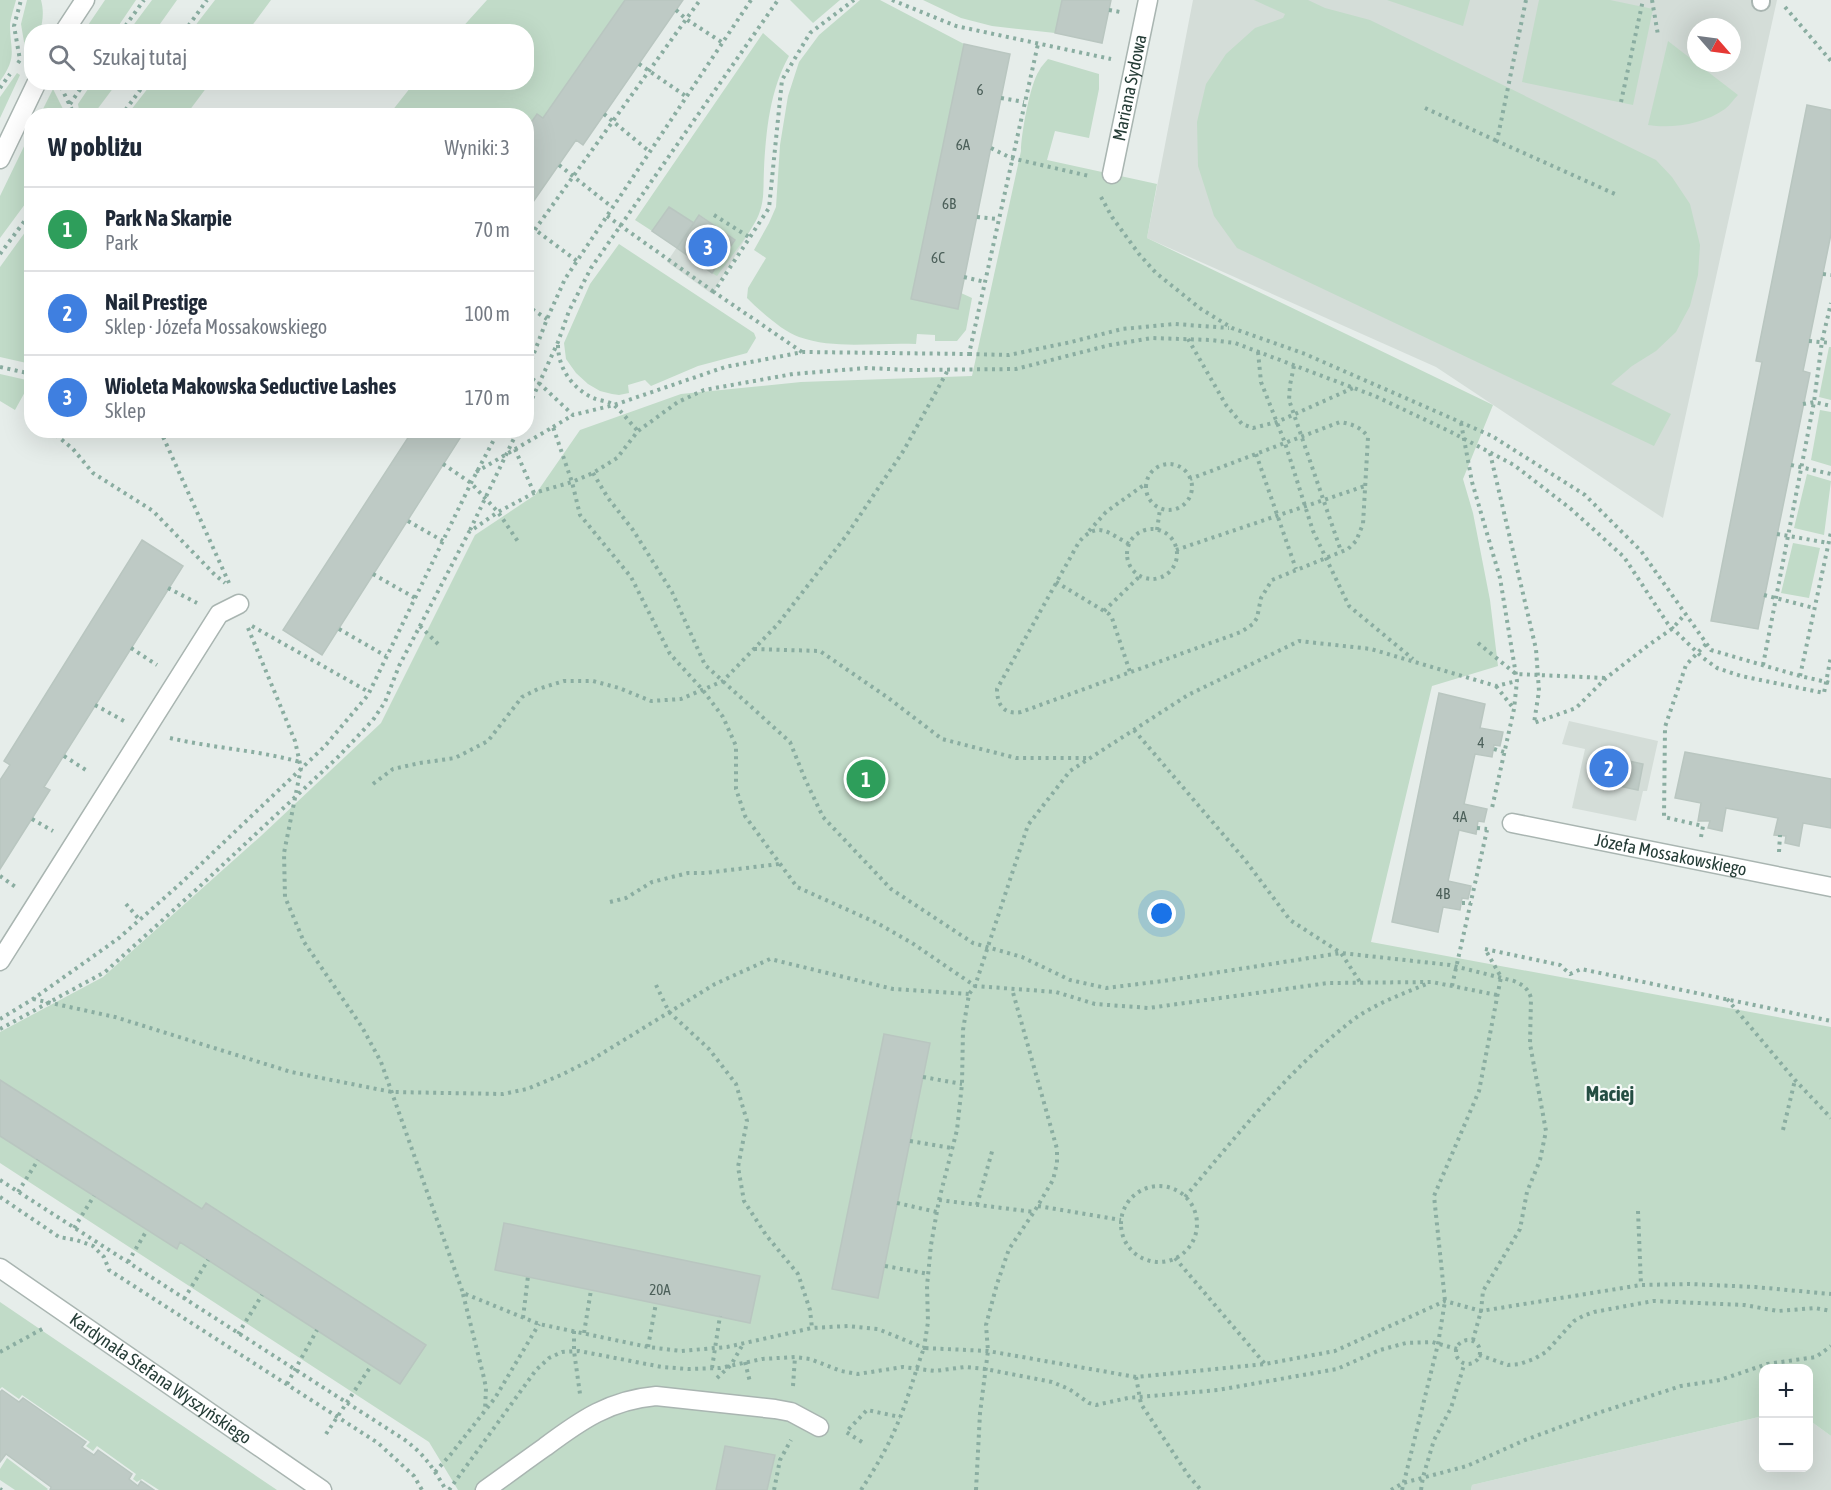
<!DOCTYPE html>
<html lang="pl">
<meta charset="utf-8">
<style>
:root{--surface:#fff;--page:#f6f6f7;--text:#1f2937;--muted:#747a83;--line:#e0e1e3;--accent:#775450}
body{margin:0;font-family:"Asap Condensed",sans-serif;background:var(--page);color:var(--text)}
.controls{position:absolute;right:18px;bottom:18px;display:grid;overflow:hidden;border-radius:12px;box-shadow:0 6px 24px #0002}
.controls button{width:54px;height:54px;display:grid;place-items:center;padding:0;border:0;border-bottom:2px solid var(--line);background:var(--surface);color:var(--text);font:30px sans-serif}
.compass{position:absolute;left:1687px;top:18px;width:54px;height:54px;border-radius:50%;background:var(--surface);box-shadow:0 6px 24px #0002;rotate:118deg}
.you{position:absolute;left:1162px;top:914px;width:21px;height:21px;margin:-15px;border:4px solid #fff;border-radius:50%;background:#1a73e8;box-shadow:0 0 0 9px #1a73e833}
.badge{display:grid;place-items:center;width:39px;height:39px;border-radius:50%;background:var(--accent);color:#fff;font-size:20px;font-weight:700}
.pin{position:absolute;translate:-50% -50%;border:3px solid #fff;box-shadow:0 2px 6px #0006}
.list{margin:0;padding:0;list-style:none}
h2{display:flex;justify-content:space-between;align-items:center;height:78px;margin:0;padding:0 24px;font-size:26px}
h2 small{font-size:20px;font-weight:400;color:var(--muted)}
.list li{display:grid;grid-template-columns:39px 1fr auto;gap:18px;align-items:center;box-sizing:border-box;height:84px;padding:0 24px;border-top:2px solid var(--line)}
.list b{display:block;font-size:22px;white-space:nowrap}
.list p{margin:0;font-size:20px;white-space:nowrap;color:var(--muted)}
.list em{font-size:20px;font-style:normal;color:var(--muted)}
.icon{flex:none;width:33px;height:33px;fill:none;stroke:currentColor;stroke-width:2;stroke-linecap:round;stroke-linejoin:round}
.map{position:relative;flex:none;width:1831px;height:1490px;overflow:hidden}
.search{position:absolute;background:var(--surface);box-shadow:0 6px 24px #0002;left:24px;top:24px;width:510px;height:66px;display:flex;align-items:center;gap:15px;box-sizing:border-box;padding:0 21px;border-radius:24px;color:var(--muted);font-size:22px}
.panel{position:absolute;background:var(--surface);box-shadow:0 6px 24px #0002;left:24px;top:108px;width:510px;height:330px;border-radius:24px}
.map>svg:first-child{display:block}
.built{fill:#d4ddd8;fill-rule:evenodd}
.green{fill:#c1dbc8}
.building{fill:#becac5;stroke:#b9c6c0;stroke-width:1.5}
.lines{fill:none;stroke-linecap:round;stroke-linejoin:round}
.service-casing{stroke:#a9b5b1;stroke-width:20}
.minor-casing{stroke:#a9b5b1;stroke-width:21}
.path{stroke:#8aada1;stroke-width:4;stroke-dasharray:3 4.5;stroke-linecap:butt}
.service{stroke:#fff;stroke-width:16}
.minor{stroke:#fff;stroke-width:18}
.labels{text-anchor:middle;stroke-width:4.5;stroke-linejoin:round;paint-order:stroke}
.number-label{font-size:15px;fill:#4c605a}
.street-label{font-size:18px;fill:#263d37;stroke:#f6faf8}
.neighbourhood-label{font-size:20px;font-weight:bold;fill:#244d42;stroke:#f6faf8}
</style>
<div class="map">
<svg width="1831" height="1490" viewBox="0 0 1831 1490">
<rect width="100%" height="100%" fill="#e6edea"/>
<path class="built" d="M1193 0H1777L1663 518 1436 367 1147 238ZM1696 27H1732V63H1696Z
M707 202 750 231 712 294 667 262Z
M1569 721 1658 741 1647 791H1643L1636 821 1572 808 1585 749 1562 744Z
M1763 1416 1764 1468H1808L1809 1420 1831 1436V1490H1471L1472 1485Z"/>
<path class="green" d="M0 0H16C14 8 11 16 10 24 10 51 18 56 0 81Z
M27 0H41C44 11 43 21 40 31L32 32 31 53 25 48 21 24Z
M105 0H136L115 31H84Z
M152 0H177L155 31H129Z
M215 0H271L248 31H191Z
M487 0H625L543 118 527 130 526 116H388L414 83 526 82V32L459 31Z
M790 0H840L813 23Z
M860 0H880L964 44 911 299 957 309 961 293 972 298 966 330 957 341H935V335L917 334 916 344C877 342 836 350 799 337 783 332 759 310 747 298L748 288 766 258 754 250 769 223 776 207 780 145 788 96 799 62 819 35Z
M923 0H1062L1055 33 992 26 961 18Z
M1254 0H1308L1325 8 1370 20 1656 160 1672 177 1690 204 1700 245 1698 275 1690 306 1676 332 1656 351 1632 366 1611 384 1671 414 1654 446 1237 248 1214 216 1198 166 1197 122 1206 84 1226 54 1255 28 1283 18 1285 14Z
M1387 0H1470L1463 26Z
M1539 0H1610L1653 9 1633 105 1522 82Z
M763 33 789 56C770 90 766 130 764 169 763 184 765 199 759 214 752 232 729 259 717 276L712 273 735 240 700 215 694 223 669 207 652 231 635 220Z
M1668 41 1738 95C1734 99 1730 105 1725 109 1704 124 1672 129 1648 125Z
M1048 59 1099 74V89L1089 138 1055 131 1047 160 1157 184 1147 238 1493 405 1463 479 1473 513 1490 600 1498 666 1432 686 1371 942 1831 1027V1436L1809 1420 1808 1368H1764L1763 1416 1472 1485 1471 1490H458L429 1442 0 1163V1032L103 977 262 835 381 723 475 535 535 495 580 430 681 394 801 382 972 376 1021 151C1021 135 1030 84 1039 71 1041 66 1045 63 1048 59Z
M17 73 20 75 0 118V97Z
M92 83H117L93 115H80L78 104Z
M152 83V82L210 83 186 115H127Z
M53 89 66 115H40Z
M31 132V196L0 238V196Z
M31 224V364L0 357V267Z
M619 244 754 333 756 338 747 353 698 366 651 386 645 380 628 385 629 393 619 395 612 394 600 391 588 384 576 373 566 359 564 343 590 284Z
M1829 347H1831V400L1819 397Z
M0 374 31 381 15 410 0 401Z
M1820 410 1831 412V466L1811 460Z
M1807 474 1831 481 1824 535 1794 528Z
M1793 543 1820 548 1809 598 1781 593Z
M0 1302 277 1490H159L142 1479 137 1482 133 1479 136 1474 97 1446 93 1451 86 1446 90 1442 22 1395 19 1399 2 1387 0 1389Z
M7 1458 48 1489 47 1490H15L0 1480V1469Z"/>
<path class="building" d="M625 0H683L583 145 576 140 526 212V130L537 114 543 118Z
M1062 0H1111L1102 43 1055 33Z
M964 44 1010 54 958 309 911 299Z
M1807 105 1831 110V234L1803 371 1810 373 1758 629 1711 621 1762 362 1756 361Z
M669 207 694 223 677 248 652 231Z
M699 215 735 240 712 273 677 248Z
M413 430H456L462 435 322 655 283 630Z
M142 540 183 566 44 787 50 790 0 869V780L10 765 4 761Z
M1439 693 1485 704 1480 728 1503 732 1500 746 1494 745 1492 757 1475 754 1464 804 1487 809 1484 822 1478 821 1476 834 1459 830 1448 881 1471 886 1468 899 1462 898 1460 910 1443 907 1438 932 1392 922Z
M1685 752 1831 779V828L1803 823 1799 846 1785 843 1786 836 1774 835 1778 818 1726 808 1722 831 1708 828 1710 821H1698L1701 803 1675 798Z
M1597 754 1643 764 1638 790 1591 780Z
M884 1034 930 1043 878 1298 832 1289Z
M0 1080 202 1209 206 1203 426 1345 400 1384 180 1242 177 1249 0 1136Z
M504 1223 760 1276 750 1323 495 1270Z
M2 1390 19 1402 23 1398 86 1442 82 1447 94 1455 98 1450 132 1474 129 1479 138 1486 141 1481 154 1490H50L51 1487 6 1454 0 1462V1392Z
M725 1446 775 1455 767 1490H716Z"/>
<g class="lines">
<g class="service-casing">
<path id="service" d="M1761 2V0"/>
</g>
<g class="minor-casing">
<g id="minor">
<path d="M64 32 85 0"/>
<path d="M0 159 37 82"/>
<path id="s1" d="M1112 174 1148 0"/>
<path id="s2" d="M1512 823 1831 887"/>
<path d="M0 961 219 614 239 604"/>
<path id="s3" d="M0 1268 322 1490"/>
<path d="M485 1490C505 1476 525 1461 545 1447 581 1420 610 1400 656 1396L775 1409 791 1412 819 1427"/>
</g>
</g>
<path class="path" d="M892 0 956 26 1111 59
M1526 0 1497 141 1615 194
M1652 0 1658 35
M1785 7 1831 61
M676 10 686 19 723 43
M1109 10 1120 12
M121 32 144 0
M184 32 207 0
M18 63 20 60 14 26 21 0
M639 64 687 97
M61 87 75 116
M0 88 10 74
M1001 98 1024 102
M1621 102 1643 0
M70 104 85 82
M1425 108 1497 141
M604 114 650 152
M121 116 146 82
M991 148 1011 158 1089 176
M559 165 612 207
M1101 197 1112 217 1139 254 1156 273 1201 309 1232 328 1305 354 1492 436 1585 495 1641 551 1711 650 1800 676 1831 683
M714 215 749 237
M607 216 714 292
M977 217 998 219
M526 223 577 261
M526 242 700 0
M0 254 32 211
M1823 274 1831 275
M964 277 985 282
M526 305 547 319
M1188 339 1226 405 1242 424 1253 428 1277 422 1353 388
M1809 341 1831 343
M558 345C558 368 572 388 593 398 600 401 610 401 615 406 624 414 630 423 638 431
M802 352 714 292 769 208 782 80 810 33 854 0
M1258 352 1261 382 1285 443 1313 531 1349 606 1413 659
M969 354 1009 355 1071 342 1122 329 1175 324 1229 328
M1294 366 1290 385 1289 400 1341 551
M0 367 32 374
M526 374 547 319 565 279 751 0
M526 375 540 384 573 415 614 405 725 367 803 352 969 354 1038 44
M1803 404 1814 402 1831 406
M526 412 558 342 569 311 591 268 778 0
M29 419 32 420
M1461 423 1472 482 1500 578 1517 681 1514 709 1492 808
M553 427 573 415
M50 430 73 449 93 473 153 511 215 575 225 583
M160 430 229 583
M515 449 534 493
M1490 453 1536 649 1539 691 1534 723 1576 708 1606 678 1646 647 1673 628 1685 614
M1256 454 1296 569
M443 464 471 483 498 512 519 543
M1146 487a23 23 0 1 1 46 0a23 23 0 1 1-46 0Z
M1791 465 1831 474
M476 472 553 427 572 482 580 515 631 577 670 654 702 689 723 717 736 746V789L745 816 797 887 877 923 912 943 975 986 1056 992 1095 1004 1149 1008 1328 983 1432 982 1497 995
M593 473 608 498 633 530 672 592 705 665 790 742 805 779 823 817 891 889 973 943 1022 957 1070 980 1106 988 1163 981 1341 953 1450 965 1514 981C1523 985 1528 988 1531 998L1530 1044 1546 1131 1540 1160 1527 1192 1520 1229 1483 1291 1481 1311 1473 1340
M408 521 443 541
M1127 554a25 25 0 1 1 50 0a25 25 0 1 1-50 0Z
M470 530 518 430
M1157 530 1160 509
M1089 531 1106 512 1145 484
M1777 534 1829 543
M1129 544C1108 533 1098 520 1079 542L997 689C997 705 1004 715 1021 712L1241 632 1253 624 1257 618 1261 598 1272 580 1348 549 1356 541 1363 524 1368 437C1361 427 1352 424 1340 422L1190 479
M1176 550 1365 486
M373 574 415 598
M1056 582 1109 614 1112 618 1130 672
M168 588 197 603
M1764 595 1814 608
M1104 611 1140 576
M252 626 369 692
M420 626 439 645
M248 628 295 741 301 768 284 853 285 897 304 942 362 1027 381 1062 463 1293 539 1324 648 1347 681 1351 727 1347 812 1328 848 1326 878 1329 924 1348 928 1322 927 1286 931 1245 939 1200 957 1130 962 1084 963 1030 969 994 975 986 1028 825 1070 771 1188 695 1299 641 1371 649 1496 686 1517 681
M339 629 386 656
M1478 643 1516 674 1605 678
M131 648 157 665
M754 649 820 651 887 697 942 739 1016 758H1089
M1763 665 1814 402 1822 341 1831 303
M1800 676 1831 532
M1496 686 1514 709
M95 705 124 721
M1134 730 1245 860 1290 920 1341 953 1360 982
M170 738C212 748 257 750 300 762
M1494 749 1504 752
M64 756 89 772
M373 784 393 769 420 763 455 758 488 741 522 697 538 689 564 681H593L619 688 651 701 681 699 723 681 778 624 846 536 904 450 948 370
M32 819 53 831
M1477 828 1487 829
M1701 837 1703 826 1664 817 1665 727 1686 665 1706 644
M1779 852 1780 835
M0 876 17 888
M610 902 626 898 652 882 688 873H705L779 864
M1462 903H1471
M126 904 139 919
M1485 949 1560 965 1570 974 1581 969 1831 1021
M656 985 669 1012 709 1049 736 1084 747 1121 738 1167 744 1201 766 1235 798 1274 810 1310 812 1328
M1452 986 1487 830
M33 999 115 1017 291 1072 392 1092 503 1094 527 1089 561 1075 593 1059 715 984 770 959 893 989 969 994
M1727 999 1795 1080 1831 1118
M0 1019 33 999 119 938 179 885 325 746 368 695 471 483 499 430
M0 1029 105 972 198 888 338 757 373 720 385 702 399 666 469 532 498 512 534 493 572 482 593 473 617 458 638 431 678 402 704 390 793 374 867 368 909 370 1016 369 1110 345 1152 338 1211 340 1235 343 1375 396 1451 432 1514 465 1571 509 1624 557 1668 624 1702 657 1717 668 1741 676 1824 693 1831 656
M923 1077 962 1084
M1783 1130 1795 1080
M910 1141 952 1148
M0 1180 405 1440C426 1456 433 1468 446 1490
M1121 1224a38 38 0 1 1 76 0a38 38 0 1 1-76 0Z
M18 1192 38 1160
M0 1197 59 1237 76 1240 93 1246 104 1257 109 1270 378 1443 414 1476 422 1490
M1185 1197C1235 1138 1284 1075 1344 1027 1368 1006 1400 995 1429 983
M939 1200 1034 1212
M897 1203 937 1212
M977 1205 993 1148
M1038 1206 1121 1220
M1638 1211 1641 1285
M74 1228 94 1196
M1175 1258 1265 1364
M128 1262 147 1230
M885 1266 929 1274
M463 1294 484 1378 486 1388 485 1410
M184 1299 208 1260
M523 1318 528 1276
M574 1331V1351L580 1394
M584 1333 591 1290
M238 1334 262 1295
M1456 1352a12 12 0 1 1 24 0a12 12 0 1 1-24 0Z
M648 1347 656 1303
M0 1352 44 1328
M1479 1355 1508 1365 1520 1364 1534 1359 1546 1352 1574 1321 1583 1316 1594 1312 1653 1301 1744 1305 1778 1311 1815 1308 1831 1311
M745 1362 750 1382
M712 1368 720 1316
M1136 1377 1141 1404 1188 1475 1201 1490
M717 1378 731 1365 743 1344
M287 1384 317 1330
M793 1386 795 1357
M326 1434 371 1366
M862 1442 846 1432 867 1410 900 1417
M435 1472 451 1454 495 1398 539 1324
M0 1489 2 1490
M449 1490 536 1370 549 1358 562 1352 579 1351 662 1367 688 1369 720 1368 762 1359 795 1357 810 1359 841 1371 858 1374 903 1367 935 1371 965 1367 985 1369 1052 1382 1069 1389 1089 1403 1096 1405 1128 1398 1218 1390 1337 1369 1380 1350 1406 1343 1432 1342 1457 1349
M774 1490 780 1460 791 1440
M861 1490C876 1467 889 1445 899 1420 909 1396 915 1372 924 1348L988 1351 1136 1377 1265 1364 1335 1351 1445 1301 1481 1311 1641 1285 1690 1284 1755 1287 1831 1294
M976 1490 980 1413 988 1351 986 1325 997 1284 1009 1249 1034 1212 1053 1180 1057 1163V1149L1012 989
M1391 1490 1403 1483 1467 1466 1525 1440 1601 1412 1681 1386 1720 1380 1767 1364 1816 1357 1831 1346
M1402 1490 1438 1344 1445 1301 1434 1196 1479 1091 1501 977 1485 949
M1421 1490 1423 1477 1434 1440 1451 1408 1464 1365"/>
<use href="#service" class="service"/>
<use href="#minor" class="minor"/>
</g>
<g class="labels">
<g class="number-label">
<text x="980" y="95">6</text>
<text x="963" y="150">6A</text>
<text x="949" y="209">6B</text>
<text x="938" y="263">6C</text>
<text x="1481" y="748">4</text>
<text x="1460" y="822">4A</text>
<text x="1443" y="899">4B</text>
<text x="660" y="1295">20A</text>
</g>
<g class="street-label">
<text dy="6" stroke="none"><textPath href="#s1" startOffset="88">Mariana Sydowa</textPath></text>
<text dy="6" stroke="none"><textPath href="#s2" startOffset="162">Józefa Mossakowskiego</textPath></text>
<text dy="6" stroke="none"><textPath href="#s3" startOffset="195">Kardynała Stefana Wyszyńskiego</textPath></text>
</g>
<g class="neighbourhood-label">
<text x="1610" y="1101">Maciej</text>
</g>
</g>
</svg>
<div class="controls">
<button>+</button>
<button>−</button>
</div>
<svg class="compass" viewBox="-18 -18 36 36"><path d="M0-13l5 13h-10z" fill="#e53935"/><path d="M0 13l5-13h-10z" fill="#747a83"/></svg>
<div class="you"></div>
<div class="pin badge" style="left:866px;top:779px;background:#2e9e5b">1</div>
<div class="pin badge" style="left:1609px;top:768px;background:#3f7fe0">2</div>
<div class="pin badge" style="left:708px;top:247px;background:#3f7fe0">3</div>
<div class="search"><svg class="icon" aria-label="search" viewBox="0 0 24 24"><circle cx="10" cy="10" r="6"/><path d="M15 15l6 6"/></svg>Szukaj tutaj</div>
<section class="panel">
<h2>W pobliżu<small>Wyniki: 3</small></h2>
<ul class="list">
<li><span class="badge" style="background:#2e9e5b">1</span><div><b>Park Na Skarpie</b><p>Park</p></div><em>70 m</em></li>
<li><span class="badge" style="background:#3f7fe0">2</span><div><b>Nail Prestige</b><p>Sklep · Józefa Mossakowskiego</p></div><em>100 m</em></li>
<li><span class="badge" style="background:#3f7fe0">3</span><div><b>Wioleta Makowska Seductive Lashes</b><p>Sklep</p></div><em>170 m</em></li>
</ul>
</section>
</div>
